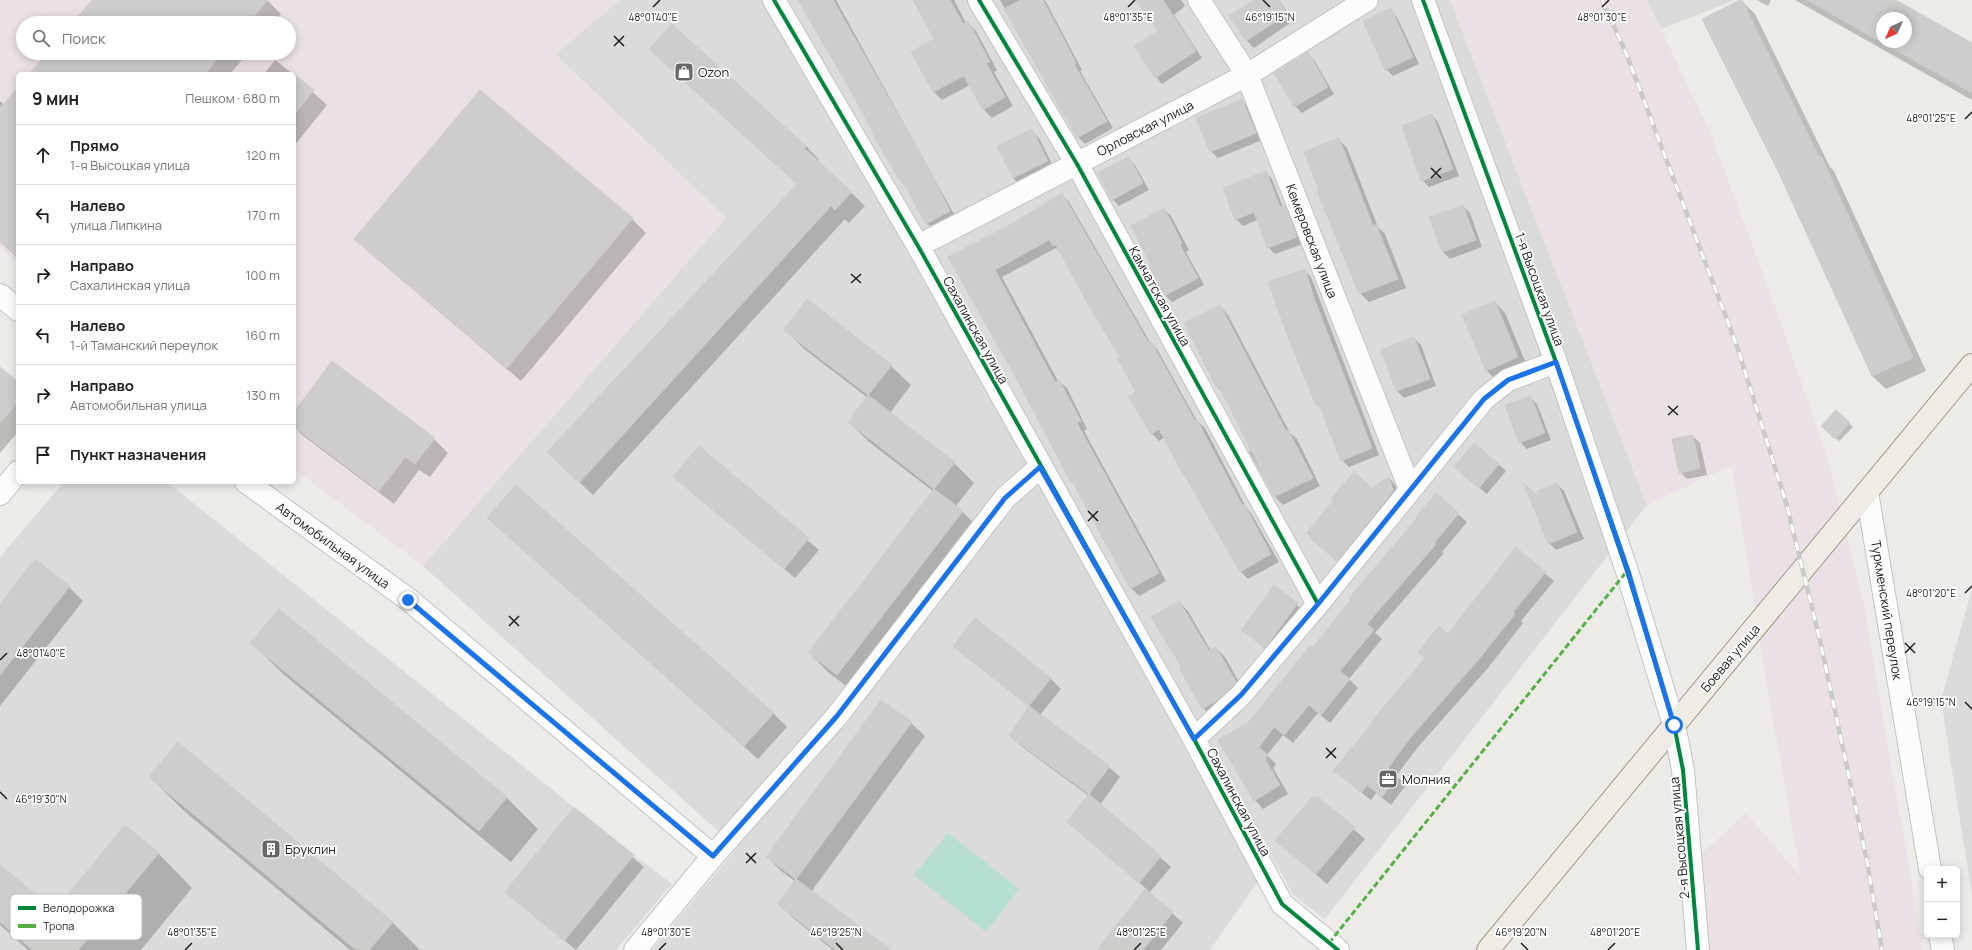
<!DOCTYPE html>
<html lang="ru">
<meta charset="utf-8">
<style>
:root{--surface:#fff;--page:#f6f6f6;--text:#222;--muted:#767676;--line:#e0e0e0}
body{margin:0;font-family:Manrope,sans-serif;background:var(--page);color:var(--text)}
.controls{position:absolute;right:12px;bottom:12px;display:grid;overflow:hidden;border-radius:6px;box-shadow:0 2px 10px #0003}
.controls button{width:36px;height:36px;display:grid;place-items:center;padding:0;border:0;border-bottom:1px solid var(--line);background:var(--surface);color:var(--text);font:20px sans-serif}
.compass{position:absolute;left:1876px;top:12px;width:36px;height:36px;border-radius:50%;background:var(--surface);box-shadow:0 2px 10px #0003;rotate:225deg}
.stop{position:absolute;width:12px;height:12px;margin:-9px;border:3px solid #1a73e8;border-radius:50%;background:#fff}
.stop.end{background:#1a73e8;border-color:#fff;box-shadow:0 1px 4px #0008}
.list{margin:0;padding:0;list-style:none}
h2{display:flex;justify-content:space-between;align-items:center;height:52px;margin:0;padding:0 16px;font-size:17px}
h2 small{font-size:13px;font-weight:400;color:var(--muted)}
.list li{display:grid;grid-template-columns:26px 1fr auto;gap:12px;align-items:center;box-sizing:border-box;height:60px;padding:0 16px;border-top:1px solid var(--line)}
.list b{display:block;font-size:15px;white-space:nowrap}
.list p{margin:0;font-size:13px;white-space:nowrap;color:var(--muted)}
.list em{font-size:13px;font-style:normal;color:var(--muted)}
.icon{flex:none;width:22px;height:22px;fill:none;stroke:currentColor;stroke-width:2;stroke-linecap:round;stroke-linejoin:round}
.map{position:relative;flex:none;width:1972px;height:950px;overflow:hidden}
.search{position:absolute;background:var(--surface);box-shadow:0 2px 10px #0003;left:16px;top:16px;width:280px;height:44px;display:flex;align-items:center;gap:10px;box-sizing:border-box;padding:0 14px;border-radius:22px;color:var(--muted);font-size:15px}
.panel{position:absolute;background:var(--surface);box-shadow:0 2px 10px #0003;left:16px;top:72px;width:280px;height:412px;border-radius:6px}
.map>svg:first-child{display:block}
.residential{fill:#dbdbd9}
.industrial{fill:#e9e1e5;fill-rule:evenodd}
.pitch{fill:#b7ded3}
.shadow{fill:#0003;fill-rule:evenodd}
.building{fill:#cfcdcb;stroke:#cfcdc9;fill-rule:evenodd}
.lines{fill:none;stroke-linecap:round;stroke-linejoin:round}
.minor-casing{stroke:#c3c3c2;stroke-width:24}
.major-casing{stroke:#a09a87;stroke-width:24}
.minor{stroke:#fcfcfc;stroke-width:22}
.major{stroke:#efece5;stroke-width:22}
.rail-casing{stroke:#cacac9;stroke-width:4.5}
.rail{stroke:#fff;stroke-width:3;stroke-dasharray:9;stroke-linecap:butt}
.quiet{stroke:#55b145;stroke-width:3;stroke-dasharray:6 3;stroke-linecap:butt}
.cycleway-casing{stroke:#fff;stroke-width:6}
.cycleway{stroke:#00873e;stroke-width:4}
.route{stroke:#1a73e8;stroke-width:5}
.ticks{fill:none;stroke:#1e1e1e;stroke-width:1.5}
.labels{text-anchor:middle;stroke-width:3.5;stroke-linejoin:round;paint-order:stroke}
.poi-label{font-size:13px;fill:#1e1e1e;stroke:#fff;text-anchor:start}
.street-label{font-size:13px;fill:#1e1e1e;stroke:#fff}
.key{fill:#fff;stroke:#bcbcbc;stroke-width:1}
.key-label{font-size:11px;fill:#1e1e1e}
.ticks-label{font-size:10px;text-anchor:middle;fill:#1e1e1e;stroke:#fff;stroke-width:3.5;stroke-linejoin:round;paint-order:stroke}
</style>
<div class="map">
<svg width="1972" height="950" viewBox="0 0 1972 950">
<rect width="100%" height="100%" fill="#ecebe8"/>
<path class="residential" d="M620 0H776L1258 881 1210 950H652L737 848 423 566 726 218 555 54Z
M786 0H1450L1647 505 1325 919 1294 896Z
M1647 0H1735L1661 29Z
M64 482H167L634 855 672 884 616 950H0V557Z
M1972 589V897L1941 700Z"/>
<path class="industrial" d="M0 0H620L555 55 726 218 423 566 294 469V74H18V262L0 248ZM23 23H289V53H23Z
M1450 0H1647L1709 130 1763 273 1827 456 1864 606 1923 950H1709L1703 905 1699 856 1746 813 1801 877 1768 691 1732 465 1647 505Z"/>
<path class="pitch" d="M948 833 1019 889 986 932 914 875Z"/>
<path class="shadow" d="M93 0H267L281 14 274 23H73Z
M799 0H836L956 218 934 230 927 223 906 186 901 181 874 135 875 134Z
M913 0H954L966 23 967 22 976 31 997 70 994 72 1013 106 992 118 984 110 970 85 942 100 934 92 935 39Z
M1000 0H1045L1082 70 1080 71 1113 128 1085 144 1078 137Z
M1137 0H1181L1185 6 1174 15 1202 58 1162 84 1156 77 1159 31Z
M1255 0H1279L1293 21 1254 48 1247 41 1230 16Z
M1741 0 1755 14 1830 167 1834 171 1926 371 1886 389 1872 376Z
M1757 0H1771L1768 6Z
M1795 0H1894L1972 44V100ZM1882 18H1906V42H1882Z
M1390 10 1397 17 1419 64 1393 76 1386 69Z
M48 53H248L230 74H30Z
M1307 53 1314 60 1334 94 1302 113 1295 106Z
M275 60 293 74H264Z
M664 63 806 146 819 160 818 161 865 206 849 223 845 219 593 495 561 465 798 184Z
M294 75 327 105 294 146Z
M18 88V258L0 242V101L4 105Z
M1242 101 1249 108 1262 140 1218 158 1211 151Z
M1432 115 1438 122 1459 176 1429 187 1422 180Z
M1032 131 1039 138 1054 168 1020 185 1013 178Z
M1338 139 1347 148 1378 227 1385 234 1406 288 1369 302 1360 293 1320 191Z
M1128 158 1135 165 1149 190 1119 206 1112 199Z
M1266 172 1272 179 1283 207 1291 214 1303 244 1275 254 1268 247 1258 220 1243 226 1236 219Z
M1062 195 1069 202 1150 342 1157 349 1197 421 1205 428 1246 507 1251 513 1279 562 1248 579 1240 571 1185 476 1165 437 1159 441 1151 433 1137 392 1121 357 1061 253 1056 248 1002 277 1058 381 1067 388 1087 429 1084 431 1166 581 1139 596 1131 588 1077 487 1072 482 1021 384 949 257 1010 226Z
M1463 206 1470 213 1482 247 1450 259 1443 252 1431 218Z
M1164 209 1171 216 1189 250 1186 252 1204 285 1172 302 1165 295 1154 268Z
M632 219 646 233 521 381 370 253 356 239Z
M1304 270 1311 277 1379 455 1349 467 1342 460 1322 409 1317 404Z
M1495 302 1505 313 1528 368 1497 381 1486 370Z
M1220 306 1228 315 1290 433 1297 439 1320 486 1283 505 1275 497 1249 451 1251 450 1224 393 1217 387 1185 323Z
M785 330 891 366 911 385 890 413 954 463 974 483 956 506 982 531 857 694 829 673 809 653 934 492 869 442 849 422 868 398 804 349Z
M1414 338 1421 345 1436 386 1404 398 1397 391 1382 350Z
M332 363 434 439 448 453 430 477 419 470 394 504 302 435 294 427V414Z
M0 368 18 383V432L0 453Z
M1530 397 1537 404 1551 440 1527 449 1520 442Z
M1836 412 1853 427 1839 441 1823 426Z
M1693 436 1700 443 1707 475 1687 479 1680 472Z
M1475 444 1506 471 1487 494 1462 474Z
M699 448 819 550 795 578 675 477Z
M1389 478 1395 485 1400 499 1344 567 1317 544 1308 533Z
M1557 484 1564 491 1584 539 1556 550 1549 543Z
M1436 495 1467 522 1442 552 1444 553 1375 633 1382 639 1349 679 1358 688 1330 723 1318 713 1293 743 1283 735 1267 755 1276 764 1273 768 1288 794 1263 809 1255 800 1249 722 1312 649Z
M488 518 773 713 787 727 758 759Z
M1516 549 1554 581 1521 621 1523 623 1488 668 1418 747 1396 776 1406 785 1391 805 1376 793 1371 800 1334 771 1449 635Z
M36 560 69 587 83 601 0 706V605Z
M1274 586 1304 611 1272 654 1242 630Z
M1179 602 1188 611 1211 651 1216 648 1225 657 1244 691 1212 717 1203 708 1182 667Z
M252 643 507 798 538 829 511 862 283 674Z
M954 646 1050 678 1061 689 1040 715 1109 767 1120 777 1100 805 1171 867 1150 892 1068 822 1089 796 1021 746 1011 736 1030 707 965 656Z
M911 723 925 736 811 892 889 950H833L793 918 779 904 796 882 781 871 767 857Z
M150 777 392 922 420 950H350L184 811Z
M1318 798 1365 839 1327 884 1277 841Z
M574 808 644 867 576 950 506 892Z
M158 853 192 888 141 950H28L0 925V877L55 911Z
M1172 913 1183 923 1161 950H1099Z"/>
<path class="building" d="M92 0H268L248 23H72Z
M798 0H833L927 165 950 211 926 224 902 180 900 181 873 135 874 134 848 86Z
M913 0H950L963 24 968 21 990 62 986 63 1005 97 983 110 964 76 933 92 911 52 934 39Z
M1021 0H1043L1076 63 1074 64 1107 121 1077 138 1004 9Z
M1135 0H1163L1196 51 1155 78 1134 46 1158 31Z
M1253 0H1278L1287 14 1246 41 1229 16Z
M1740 0H1742L1819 157 1821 156 1913 358 1872 376 1778 171 1702 19Z
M1807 0H1896L1972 43V93ZM1882 18H1906V42H1882Z
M1391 8 1413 57 1385 70 1363 21Z
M672 24 806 146 804 148 852 192 835 210 831 206 579 483 547 452 797 184 649 49Z
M1308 52 1328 87 1294 107 1274 73Z
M47 53H223L205 74H29Z
M294 74 314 90 294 115Z
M18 87V257L0 241V108Z
M480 90 633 218 507 368 354 239Z
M1242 99 1256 133 1210 152 1196 118Z
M1432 114 1453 169 1421 181 1402 126Z
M1032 129 1048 161 1013 178 997 146Z
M1339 138 1373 226 1376 224 1398 279 1359 294 1317 191 1319 190 1304 152Z
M1129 157 1143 183 1112 200 1098 173Z
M1266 171 1280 207 1285 205 1297 237 1267 248 1254 212 1235 220 1223 188Z
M1062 193 1148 342 1150 340 1195 421 1197 420 1242 505 1244 504 1271 554 1240 572 1185 476H1184L1159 429 1151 434 1128 396 1136 392 1117 358 1120 357 1088 304 1056 245 1053 246 1049 240 995 270 1055 382 1059 380 1081 421 1077 423 1159 573 1130 589 1073 482 1071 483 1052 446 1020 385 948 257 1010 225Z
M1463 205 1476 240 1442 252 1429 217Z
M1164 208 1182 243 1180 245 1198 278 1164 296 1150 268 1152 267 1131 226Z
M1305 269 1314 298 1372 448 1341 461 1319 404 1316 405 1291 345 1268 282Z
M807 299 892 365 868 395 783 330Z
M1495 301 1518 357 1486 371 1462 315Z
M1220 305 1286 431 1288 430 1313 478 1274 497 1219 386 1216 387 1184 323Z
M1414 337 1430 379 1396 391 1381 350Z
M332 361 435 438 415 464 405 457 379 491 294 427V412Z
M0 367 18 382V402L0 423Z
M868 395 955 462 934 489 848 422Z
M1531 396 1545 433 1519 443 1505 405Z
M1836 410 1850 423 1835 439 1821 426Z
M1693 435 1700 468 1679 473 1672 439Z
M1474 443 1499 464 1479 488 1454 467Z
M699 446 809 538 784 569 673 477Z
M1354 472 1372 488 1389 477 1393 491 1337 561 1309 537 1313 531 1307 534 1306 533 1334 500 1332 498Z
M1557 483 1577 532 1548 544 1524 484 1538 496 1537 491Z
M516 485 774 713 744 746 487 518Z
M934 489 963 511 837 675 808 653Z
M1436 493 1459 513 1434 543 1436 544 1367 624 1374 630 1340 671 1350 679 1321 715 1309 705 1284 735 1274 727 1259 747 1268 755 1265 759 1280 785 1254 801 1218 740 1249 722 1310 646 1312 648 1352 598 1350 597 1417 518 1416 517Z
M1516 547 1546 572 1513 612 1515 614 1479 659 1410 738 1388 768 1398 776 1382 797 1367 785 1362 792 1333 771 1372 723 1371 722 1376 716 1425 658 1418 652 1439 626 1448 634Z
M35 559 70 586 0 675V604Z
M1274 585 1298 603 1265 648 1241 630Z
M1179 601 1209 651 1216 647 1236 682 1218 700 1202 709 1179 667 1181 666 1151 617Z
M279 609 507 797 479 831 250 643Z
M975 618 1051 678 1029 706 953 646Z
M881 700 912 722 796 879 766 857Z
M1029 706 1110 766 1089 794 1009 736Z
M178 742 393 922 369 950H356L149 777Z
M1089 794 1161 856 1139 883 1067 822Z
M1312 797H1318L1355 827 1316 874 1275 841Z
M574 807 634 855 564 941 505 892Z
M125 825 159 853 78 950H33L0 922V865L55 910Z
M796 879 891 950H836L777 904Z
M1145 889 1173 912 1143 950H1097Z"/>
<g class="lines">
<g class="minor-casing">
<path id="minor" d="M774 0 918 246 1194 739 1282 904 1338 950
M979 0 1077 164 1318 604
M1199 0 1247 75 1410 489
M1423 0 1556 362 1627 571 1674 725 1683 770 1698 950
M918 246 1247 75 1367 0
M0 295 18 310
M246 482 408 599 713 856
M1867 492 1930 869
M0 494 18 472
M1194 739 1241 695 1318 604 1484 399 1508 380 1556 362
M1940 935 1943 950
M635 950 713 856 837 716 1005 498 1040 467"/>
</g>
<g class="major-casing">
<path id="major" d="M1488 950 1972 365"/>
</g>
<use href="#minor" class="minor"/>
<use href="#major" class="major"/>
<g class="rail-casing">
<path id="rail" d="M1602 0 1626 53 1738 349 1787 506 1819 636 1867 861 1882 950"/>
</g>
<use href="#rail" class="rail"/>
<path class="quiet" d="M1329 943 1627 571"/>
<g class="cycleway-casing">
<path id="cycleway" d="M774 0 918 246 1194 739 1282 904 1338 950
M979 0 1077 164 1318 604
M1423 0 1556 362 1627 571 1674 725 1683 770 1698 950"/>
</g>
<use href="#cycleway" class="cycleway"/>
</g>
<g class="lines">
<path class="route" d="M408 600 713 856 837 716 1005 498 1040 467 1194 739 1241 695 1318 604 1484 399 1508 380 1556 362 1628 571 1674 725"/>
</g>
<path class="ticks" d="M1263 0 1270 7M653 7 660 0M1128 7 1135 0M1602 7 1609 0M614 36 624 46M614 46 624 36M1965 119 1972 112M1431 168 1441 178M1431 178 1441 168M851 274 861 283M851 283 861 274M1668 406 1678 415M1668 415 1678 406M1088 511 1098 521M1088 521 1098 511M1965 593 1972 586M509 616 519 626M509 626 519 616M1905 643 1915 653M1905 653 1915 643M0 660 7 653M1965 702 1972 709M1326 748 1336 758M1326 758 1336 748M0 792 7 799M746 853 756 863M746 863 756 853M836 943 843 950M1521 943 1528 950M185 950 192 943M659 950 666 943M1134 950 1141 943M1608 950 1615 943"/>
<defs>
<g id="shop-square" transform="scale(1)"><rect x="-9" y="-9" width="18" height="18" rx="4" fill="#666665" stroke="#fff"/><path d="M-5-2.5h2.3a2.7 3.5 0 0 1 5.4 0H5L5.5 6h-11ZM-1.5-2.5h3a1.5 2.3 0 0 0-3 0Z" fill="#fff"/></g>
<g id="office-square" transform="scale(1)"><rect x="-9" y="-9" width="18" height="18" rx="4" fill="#666665" stroke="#fff"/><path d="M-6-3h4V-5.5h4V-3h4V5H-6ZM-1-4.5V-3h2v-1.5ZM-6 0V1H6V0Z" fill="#fff"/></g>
<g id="building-square" transform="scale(1)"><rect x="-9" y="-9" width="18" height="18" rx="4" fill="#666665" stroke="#fff"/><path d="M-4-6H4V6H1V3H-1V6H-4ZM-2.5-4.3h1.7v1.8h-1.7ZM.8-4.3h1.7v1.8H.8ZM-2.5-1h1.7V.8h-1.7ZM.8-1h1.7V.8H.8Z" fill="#fff"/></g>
</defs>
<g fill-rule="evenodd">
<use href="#shop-square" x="684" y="72"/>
<use href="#office-square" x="1388" y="779"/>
<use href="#building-square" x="271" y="849"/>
</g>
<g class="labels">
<g class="poi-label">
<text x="698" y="77">Ozon</text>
<text x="1402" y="784">Молния</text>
<text x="285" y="854">Бруклин</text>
</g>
<g class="street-label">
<text transform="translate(1145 128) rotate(-27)" y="5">Орловская улица</text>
<text transform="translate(1312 241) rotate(69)" y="5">Кемеровская улица</text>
<text transform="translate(1540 289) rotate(70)" y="5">1-я Высоцкая улица</text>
<text transform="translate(1160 296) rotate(61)" y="5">Камчатская улица</text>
<text transform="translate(976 330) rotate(61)" y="5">Сахалинская улица</text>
<text transform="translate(333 545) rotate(36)" y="5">Автомобильная улица</text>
<text transform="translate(1887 610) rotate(81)" y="5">Туркменский переулок</text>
<text transform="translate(1730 658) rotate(-50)" y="5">Боевая улица</text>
<text transform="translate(1239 802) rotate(62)" y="5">Сахалинская улица</text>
<text transform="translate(1679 838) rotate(-95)" y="5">2-я Высоцкая улица</text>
</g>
</g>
<rect x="10" y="894" width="132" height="46" rx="6" class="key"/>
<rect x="18" y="906" width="18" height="4" fill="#00873e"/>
<rect x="18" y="924" width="18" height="4" fill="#55b145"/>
<g class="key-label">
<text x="43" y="912">Велодорожка</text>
<text x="43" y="930">Тропа</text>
</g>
<g class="ticks-label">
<text x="653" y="21">48°01'40"E</text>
<text x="1128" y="21">48°01'35"E</text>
<text x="1270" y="21">46°19'15"N</text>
<text x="1602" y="21">48°01'30"E</text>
<text x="1931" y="122">48°01'25"E</text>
<text x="1931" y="597">48°01'20"E</text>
<text x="41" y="657">48°01'40"E</text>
<text x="1931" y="706">46°19'15"N</text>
<text x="41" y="803">46°19'30"N</text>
<text x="192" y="936">48°01'35"E</text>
<text x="666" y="936">48°01'30"E</text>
<text x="1141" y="936">48°01'25"E</text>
<text x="1615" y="936">48°01'20"E</text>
<text x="836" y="936">46°19'25"N</text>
<text x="1521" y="936">46°19'20"N</text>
</g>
</svg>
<div class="controls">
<button>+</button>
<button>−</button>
</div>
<svg class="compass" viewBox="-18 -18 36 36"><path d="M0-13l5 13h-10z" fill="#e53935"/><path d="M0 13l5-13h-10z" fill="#767676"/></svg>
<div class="stop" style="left:1674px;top:725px"></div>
<div class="stop end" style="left:408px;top:600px"></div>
<div class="search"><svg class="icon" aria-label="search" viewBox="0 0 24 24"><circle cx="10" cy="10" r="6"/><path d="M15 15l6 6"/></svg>Поиск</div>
<section class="panel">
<h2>9 мин<small>Пешком · 680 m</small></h2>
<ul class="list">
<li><svg class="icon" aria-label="ahead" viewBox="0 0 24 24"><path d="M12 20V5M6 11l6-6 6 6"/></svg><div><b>Прямо</b><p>1-я Высоцкая улица</p></div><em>120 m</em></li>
<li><svg class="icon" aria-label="left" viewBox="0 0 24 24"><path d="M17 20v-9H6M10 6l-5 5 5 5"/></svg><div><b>Налево</b><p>улица Липкина</p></div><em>170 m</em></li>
<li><svg class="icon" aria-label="right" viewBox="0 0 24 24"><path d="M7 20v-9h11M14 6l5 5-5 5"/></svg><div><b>Направо</b><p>Сахалинская улица</p></div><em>100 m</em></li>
<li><svg class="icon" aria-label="left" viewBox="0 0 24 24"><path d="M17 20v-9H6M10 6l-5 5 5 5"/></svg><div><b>Налево</b><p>1-й Таманский переулок</p></div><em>160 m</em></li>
<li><svg class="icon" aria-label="right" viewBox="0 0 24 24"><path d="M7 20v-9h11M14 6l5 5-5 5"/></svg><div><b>Направо</b><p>Автомобильная улица</p></div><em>130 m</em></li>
<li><svg class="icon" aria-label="arrive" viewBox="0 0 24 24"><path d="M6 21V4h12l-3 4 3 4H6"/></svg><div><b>Пункт назначения</b></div></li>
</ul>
</section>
</div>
